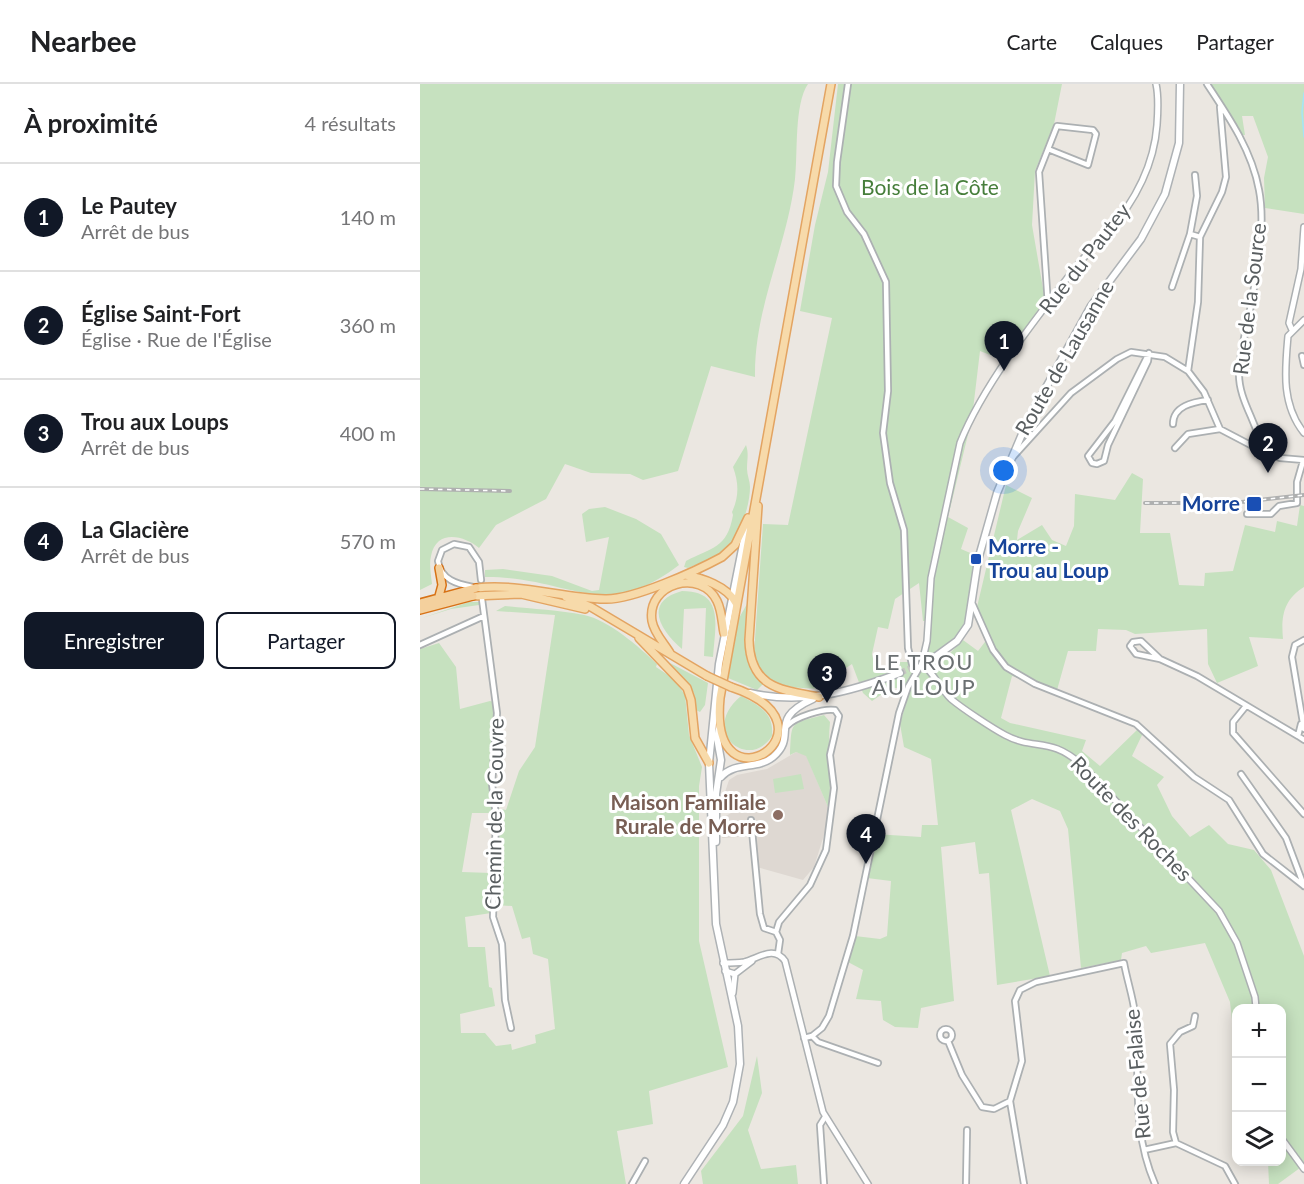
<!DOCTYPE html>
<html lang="fr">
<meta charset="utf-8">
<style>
:root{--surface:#fff;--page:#f2f2f2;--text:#202124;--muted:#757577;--line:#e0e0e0;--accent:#111827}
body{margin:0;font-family:Lato,sans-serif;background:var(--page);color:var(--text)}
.controls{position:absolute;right:18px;bottom:18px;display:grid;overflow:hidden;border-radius:12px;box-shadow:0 3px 15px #0003}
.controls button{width:54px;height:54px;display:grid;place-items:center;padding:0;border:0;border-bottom:2px solid var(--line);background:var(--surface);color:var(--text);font:30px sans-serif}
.you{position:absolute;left:584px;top:387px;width:21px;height:21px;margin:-15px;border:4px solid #fff;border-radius:50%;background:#1a73e8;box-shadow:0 0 0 9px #1a73e833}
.badge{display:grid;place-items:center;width:39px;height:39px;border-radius:50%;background:var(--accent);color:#fff;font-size:20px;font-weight:700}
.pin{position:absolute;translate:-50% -50px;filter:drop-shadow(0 2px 3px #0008)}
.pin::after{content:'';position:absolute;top:32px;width:21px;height:18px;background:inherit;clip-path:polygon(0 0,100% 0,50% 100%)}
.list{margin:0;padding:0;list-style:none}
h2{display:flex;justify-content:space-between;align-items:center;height:78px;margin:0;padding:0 24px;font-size:26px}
h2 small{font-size:20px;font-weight:400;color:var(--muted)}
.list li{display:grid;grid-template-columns:39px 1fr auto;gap:18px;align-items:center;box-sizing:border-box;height:108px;padding:0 24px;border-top:2px solid var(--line)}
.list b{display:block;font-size:22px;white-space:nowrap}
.list p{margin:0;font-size:20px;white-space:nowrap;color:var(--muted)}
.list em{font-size:20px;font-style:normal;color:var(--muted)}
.actions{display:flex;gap:12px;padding:18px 24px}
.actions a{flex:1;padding:14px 0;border:2px solid var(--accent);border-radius:12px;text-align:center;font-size:21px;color:var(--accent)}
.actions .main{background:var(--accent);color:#fff}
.icon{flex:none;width:33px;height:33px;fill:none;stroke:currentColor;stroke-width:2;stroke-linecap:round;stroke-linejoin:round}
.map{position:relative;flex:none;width:884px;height:1100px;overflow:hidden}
header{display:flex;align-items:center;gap:36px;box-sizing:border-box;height:84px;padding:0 30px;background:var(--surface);border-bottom:2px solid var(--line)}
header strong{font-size:28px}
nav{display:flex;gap:33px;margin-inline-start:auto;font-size:21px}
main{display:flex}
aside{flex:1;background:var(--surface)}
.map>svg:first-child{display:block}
.education{fill:#ded8d2}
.green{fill:#c6e1bf;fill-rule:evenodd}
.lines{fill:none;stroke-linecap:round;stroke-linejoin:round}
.stream{stroke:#a5e4f6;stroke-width:1.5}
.secondary-tunnel{stroke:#c6c5c1;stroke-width:6;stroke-dasharray:6 3;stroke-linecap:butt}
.minor-casing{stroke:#acb0b2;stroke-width:8}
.tertiary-casing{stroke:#acb0b2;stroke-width:8}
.secondary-casing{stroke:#aeb2b5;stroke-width:9}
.primary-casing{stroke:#e3a462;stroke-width:10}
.trunk-casing{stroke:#d77115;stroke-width:10}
.minor{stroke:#fff;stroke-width:4.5}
.tertiary{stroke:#fff;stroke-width:5}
.secondary{stroke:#fff;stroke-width:6}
.primary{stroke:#f7daaa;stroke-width:7}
.trunk{stroke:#f4d09d;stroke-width:7}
.rail-casing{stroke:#afb0b0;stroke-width:4}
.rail{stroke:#fff;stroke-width:1.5;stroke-dasharray:4.5;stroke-linecap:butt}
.primary-bridge-casing{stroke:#e3a462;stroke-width:10;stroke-linecap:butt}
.primary-bridge{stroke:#f7daaa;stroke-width:7}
.transit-dot{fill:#1a4fb4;stroke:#fff;stroke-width:2}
.education-dot{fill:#8d6e63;stroke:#fff;stroke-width:2}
.labels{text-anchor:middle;stroke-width:6;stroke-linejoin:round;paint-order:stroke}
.park-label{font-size:21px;fill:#467e3b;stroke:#fff}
.street-label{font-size:21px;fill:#595e60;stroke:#fff}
.transit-label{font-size:21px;font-weight:bold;fill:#164399;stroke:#fff;text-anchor:end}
.education-label{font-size:21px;font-weight:bold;fill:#785e54;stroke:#fff;text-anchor:end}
.neighbourhood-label{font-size:22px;letter-spacing:1.5px;fill:#6b7072;stroke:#fff}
</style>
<header>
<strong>Nearbee</strong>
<nav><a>Carte</a><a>Calques</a><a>Partager</a></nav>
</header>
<main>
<aside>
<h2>À proximité<small>4 résultats</small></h2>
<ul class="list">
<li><span class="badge">1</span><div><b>Le Pautey</b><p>Arrêt de bus</p></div><em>140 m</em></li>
<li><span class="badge">2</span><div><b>Église Saint-Fort</b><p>Église · Rue de l'Église</p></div><em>360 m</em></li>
<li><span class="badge">3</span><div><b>Trou aux Loups</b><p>Arrêt de bus</p></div><em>400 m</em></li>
<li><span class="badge">4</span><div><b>La Glacière</b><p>Arrêt de bus</p></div><em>570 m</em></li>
</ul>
<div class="actions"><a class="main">Enregistrer</a><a>Partager</a></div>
</aside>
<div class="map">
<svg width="884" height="1100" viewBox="0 0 884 1100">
<rect width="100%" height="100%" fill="#ebe7e1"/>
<path class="education" d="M376 668 386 671 408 723V738L394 783 383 796 337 783 334 752 302 754 304 733 311 729 305 708 309 696 317 691 347 685Z"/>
<path class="green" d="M0 0H388C374 20 378 69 375 95 367 163 334 223 335 293L291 282 258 387 223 396 210 390 171 389 145 380 126 415 76 441 59 464C44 451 16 445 11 472 9 480 11 491 12 500L0 506Z
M418 0H642L634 40 615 87 612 141 625 216 583 276 560 267 552 334 528 433 548 444 541 465 555 471C549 520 556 550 506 573L512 537H503L499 499 475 515 468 545 458 543 452 570 455 584H474L473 578H490L492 590 484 604H471L452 617 443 609 432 580 417 590 410 589 412 604C380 605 343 607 334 569L343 440 368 441 412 234 380 227 395 141 408 88Z
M790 0H884V130L845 124 844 94 848 73 833 32H822L825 51H821Z
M326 361C329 370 327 375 327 385 327 391 330 397 330 403 330 422 320 452 306 465 296 474 280 479 268 484L264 483 266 477C292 463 307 465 313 431L312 428C319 413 319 399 313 383Z
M712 389 723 395 720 449H750L759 501 784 502 785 489 813 487 825 441 855 448 857 437 877 442 880 421 884 422V503C863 516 861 533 863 555L829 553 838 582 797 599 788 580 787 545 715 550 706 546 678 545 676 567H648L637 606 592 592 581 634 590 639 666 656 662 667 680 682 718 645 723 649 712 672 744 693 737 701 752 732 770 753 789 741 808 760 834 766 851 786 884 872V1081L858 1100H849L848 1078H862V924H816V972L810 918 785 859 731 869 726 862 702 869 701 876 661 884 648 745 640 727 612 715 591 726 630 892 577 901 569 789 559 790 555 758 521 763 534 917 501 924 498 944 475 943 463 936 461 917 436 915 443 886 428 878 435 852 460 855 467 852 471 797 447 794 455 750 501 753 502 741H518L511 675 484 663 480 640 489 609 501 587 529 570 543 556 558 567 568 554 557 523 586 401 612 414 598 447 597 456 622 441 632 456 646 462 654 442 655 410 695 416Z
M185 423 216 435 241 450 259 481C183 540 149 492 65 493V486L83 485 132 492 172 507 179 506 189 453 166 458 162 430 169 425Z
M262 507C305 507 295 542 293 573L284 572 286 524 264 525 262 565C241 547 222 518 262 507Z
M49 518H59V521L31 525 2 534Z
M327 520V573L343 600 337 606 308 594 315 541Z
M85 522C111 525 138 526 164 531 189 536 219 563 237 580L236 583 254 595 265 611 269 651 282 683 279 702V857L308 983 229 1007 233 1040 197 1047 206 1100H0V565L19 559 36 583 40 625 70 617 77 619C79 654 72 689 76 724L86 726 99 687 115 663 135 531 76 527ZM52 729H72L74 733 71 789 42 788ZM76 821 92 822 102 855 110 853 113 870 128 875 135 945 115 951 116 959 92 966 91 960 76 962 65 949H41L40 930 75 922 72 904 69 903 65 863H48L45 833 71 829Z
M250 579 288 599 285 621 280 628 276 626 274 609Z
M321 612C340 622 354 629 352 652 329 688 278 648 321 612Z
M404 631 410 638C407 667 413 695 408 723L386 672 376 668 370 671C372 636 369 640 404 631Z
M381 690 384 705 355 709 353 695Z
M337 972 342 1009 328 1046 341 1085 376 1081 378 1100H283L281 1087 323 1032Z"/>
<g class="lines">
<path class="stream" d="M884 9 882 28 884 53"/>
<path class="secondary-tunnel" d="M480 589 515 573"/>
<g class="minor-casing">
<path id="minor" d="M428 0 417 78 416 102 427 128 444 150 466 198 468 307 463 349 470 399 484 446 488 564 492 580 498 586
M787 0C809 33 832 67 839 106 846 142 837 185 831 221 827 243 820 266 819 288 818 317 839 340 842 367
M775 91 777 112 770 150 780 153
M752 203 770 150
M628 221 619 88 628 65 668 81 676 50 673 46 637 42 628 65
M729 269 728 277 688 361 684 377 677 380 672 379 668 372 695 337Z
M882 272 884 281
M768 287 778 218 780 153 802 108 806 93 800 23
M753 340C753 322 773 318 788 316
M755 364 768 350 800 345 842 367 860 374 884 376
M593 373 651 309 697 275 711 268 745 273 768 287 784 308 800 345
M827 430H851L859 422 877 419V398L883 377
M53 503C37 500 21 496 18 477L22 466 34 460 49 463 59 478 61 496
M62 515 77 629 72 700 76 732 73 833 82 860 85 916 91 944
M553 521 573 566 586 583 615 600 716 640 774 693 809 716 843 770 884 802
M0 561 64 532
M740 575 721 557 713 558 710 562 716 570 740 575 777 592 878 652
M826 622 813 638V649L884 730
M881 640 878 652 884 656
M884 645 872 573 875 561 884 556
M821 690 866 754 884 802
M331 736 340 830 344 844 356 848
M358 870 360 856 356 848 359 838 390 801 406 766 414 704 410 671 419 632 415 626C404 624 375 633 367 642
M520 951a6 6 0 1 1 12 0a6 6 0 1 1-12 0Z
M392 952 398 958 458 979
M384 954 392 952 402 944 409 932 433 852 479 629 488 603 502 579
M528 957 542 991 562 1023 574 1025 590 1017
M756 1059 753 1048 754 1006 750 960 760 948 773 942 775 932
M756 1059 805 1082 815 1100
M724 1066 756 1059
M212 1100 225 1077
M404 1100 400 1041 405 1033
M546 1100 547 1046
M604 1100 590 1017 602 977 595 917 600 906 616 898 704 879C707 896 713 913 715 930 721 988 710 1043 735 1100"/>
</g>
<g class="tertiary-casing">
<path id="tertiary" d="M736 0C739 13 738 27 737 41 734 82 713 120 686 151 676 162 664 172 655 184 617 233 563 301 540 359L511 494 507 557 502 579C514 590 520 604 531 615 543 625 572 644 585 651 615 667 630 652 662 681L799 827 817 859 835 913 836 924
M884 236 868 252C865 286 861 320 884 349
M872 246 869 239 881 185 884 143
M303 879C310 879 317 879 324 878 339 874 354 861 365 877L403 1028 448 1100
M305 887 315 890 332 877
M313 909 315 890
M862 1055 884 1085"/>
</g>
<g class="secondary-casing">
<path id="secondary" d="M515 573 537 557 548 541 558 476 577 409 608 336 671 222 721 155 745 110 759 59 760 0
M330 609C383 621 430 608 480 589
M301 693C315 677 337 686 353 673 379 651 346 636 393 615
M296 758V710L301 676 297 654 300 641
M264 1100 303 1041 313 1018 320 980 318 942 296 840 289 679 299 580 327 440"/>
</g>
<g class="primary-casing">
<path id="primary" d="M338 422 329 556C330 604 361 606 399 613
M265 491C282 494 307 502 316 519
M56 504C100 499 141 514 185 515 213 516 276 487 302 473L315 461 328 434
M53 512 101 510 165 525
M146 513 171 523 287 592
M219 554 267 604 271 616 275 654 289 679
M250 569C244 559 234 549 232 537 226 499 281 484 297 517 302 527 302 539 304 549
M311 603C429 642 288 735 300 614L411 0"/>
</g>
<g class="trunk-casing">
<path id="trunk" d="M19 484 22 501 19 512
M0 519 56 504
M0 526 53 512"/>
</g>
<use href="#minor" class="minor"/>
<use href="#tertiary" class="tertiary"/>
<use href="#secondary" class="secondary"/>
<use href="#primary" class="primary"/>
<use href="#trunk" class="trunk"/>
<g class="rail-casing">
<path id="rail" d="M0 405 90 407
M725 419H813L884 411"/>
</g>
<use href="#rail" class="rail"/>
<g class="primary-bridge-casing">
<path id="primary-bridge" d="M287 592 311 603"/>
</g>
<use href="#primary-bridge" class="primary-bridge"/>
</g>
<g class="transit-dot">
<rect x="826" y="412" width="16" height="16" rx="3"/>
<rect x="550" y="469" width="12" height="12" rx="3"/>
</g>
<circle class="education-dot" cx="358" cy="731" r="6"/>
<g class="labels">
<g class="park-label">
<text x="510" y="111">Bois de la Côte</text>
</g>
<g class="street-label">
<text transform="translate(665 175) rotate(-52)" y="7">Rue du Pautey</text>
<text transform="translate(830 215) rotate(-83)" y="7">Rue de la Source</text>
<text transform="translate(645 274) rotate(-60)" y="7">Route de Lausanne</text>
<text transform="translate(75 730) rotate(-89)" y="7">Chemin de la Couvre</text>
<text transform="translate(711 735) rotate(46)" y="7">Route des Roches</text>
<text transform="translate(718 990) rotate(-95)" y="7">Rue de Falaise</text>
</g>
<g class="transit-label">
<text x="820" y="427">Morre</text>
<text x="568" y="470" text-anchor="start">Morre -<tspan x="568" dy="24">Trou au Loup</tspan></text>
</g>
<g class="education-label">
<text x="346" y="726">Maison Familiale<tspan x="346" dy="24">Rurale de Morre</tspan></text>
</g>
<g class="neighbourhood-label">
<text x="504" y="586">LE TROU<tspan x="504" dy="25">AU LOUP</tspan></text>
</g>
</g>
</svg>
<div class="controls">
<button>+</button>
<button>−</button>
<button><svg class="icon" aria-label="layers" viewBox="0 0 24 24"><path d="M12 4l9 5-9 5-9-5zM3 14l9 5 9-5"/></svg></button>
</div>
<div class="you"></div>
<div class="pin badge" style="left:584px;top:287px">1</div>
<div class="pin badge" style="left:848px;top:389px">2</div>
<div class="pin badge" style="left:407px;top:619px">3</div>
<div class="pin badge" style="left:446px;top:780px">4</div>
</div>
</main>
